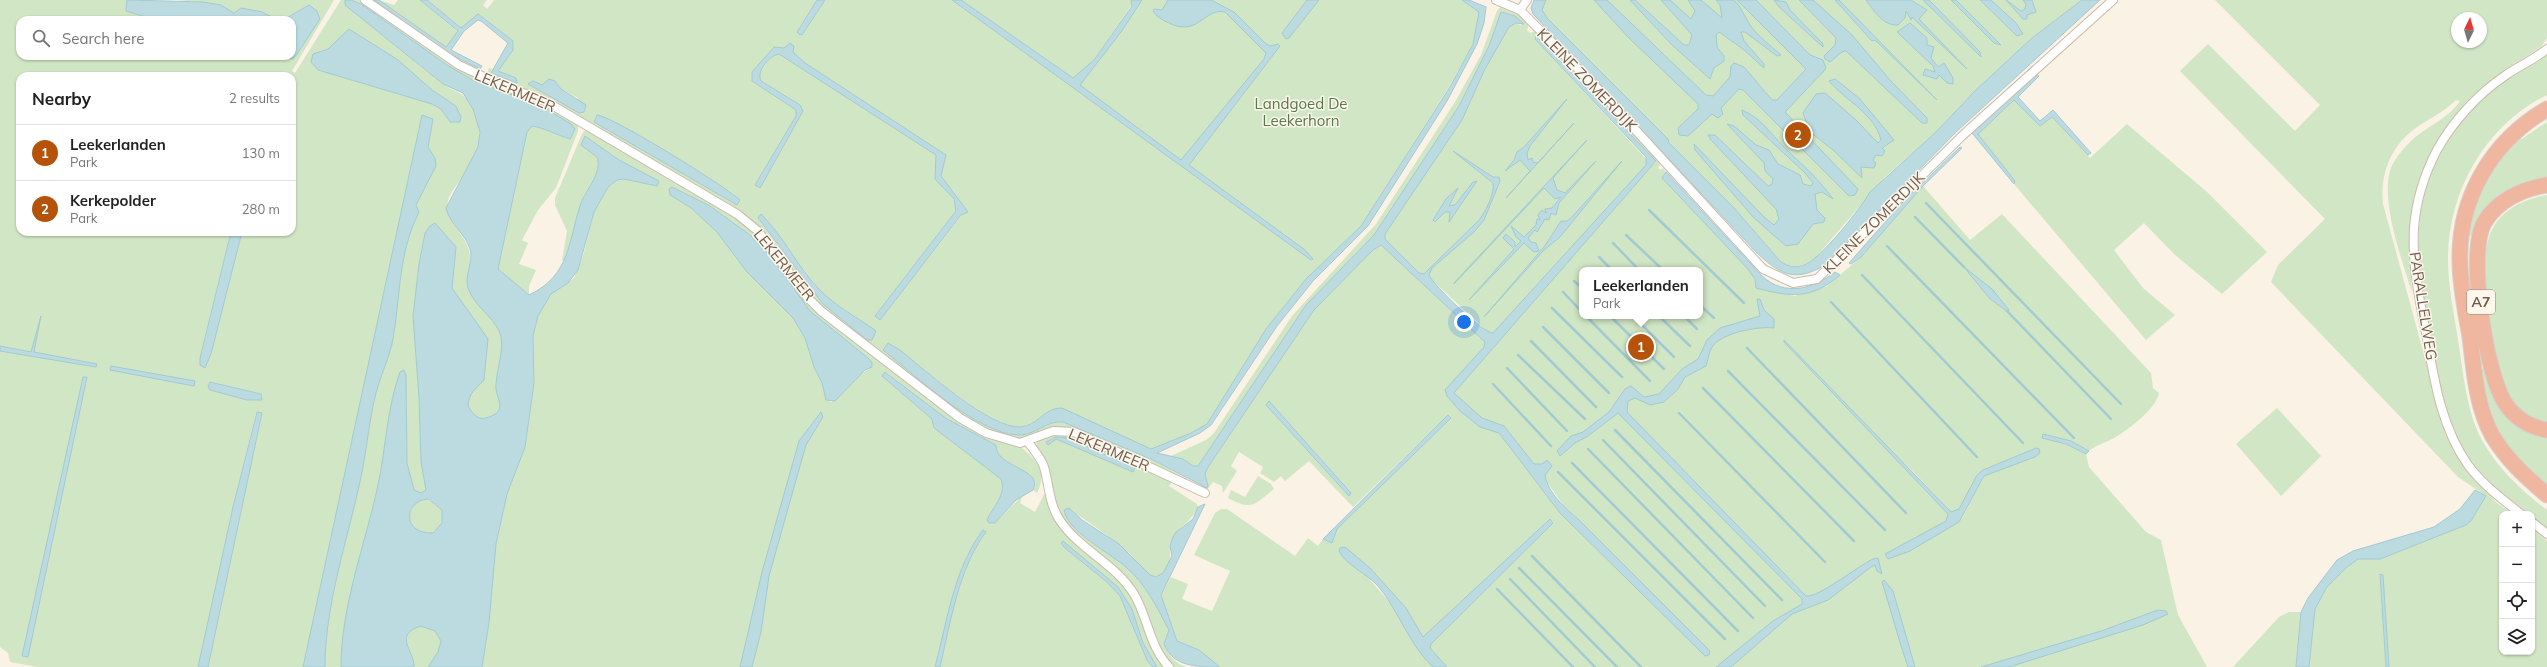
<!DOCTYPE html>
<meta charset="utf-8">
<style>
:root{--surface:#fff;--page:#f6f6f6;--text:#222;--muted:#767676;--line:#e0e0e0;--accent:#b45309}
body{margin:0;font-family:Mulish,sans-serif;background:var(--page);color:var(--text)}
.controls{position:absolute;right:12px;bottom:12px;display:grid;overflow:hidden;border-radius:8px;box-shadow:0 1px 3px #0004}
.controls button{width:36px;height:36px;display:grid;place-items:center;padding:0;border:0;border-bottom:1px solid var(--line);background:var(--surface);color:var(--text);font:20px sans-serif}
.compass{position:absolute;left:2451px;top:12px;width:36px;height:36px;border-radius:50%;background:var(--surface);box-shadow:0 1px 3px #0004;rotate:5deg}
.you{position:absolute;left:1464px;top:322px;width:14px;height:14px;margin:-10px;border:3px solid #fff;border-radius:50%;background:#1a73e8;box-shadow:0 0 0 6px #1a73e833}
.badge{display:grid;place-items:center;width:26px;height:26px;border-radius:50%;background:var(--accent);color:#fff;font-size:13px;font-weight:700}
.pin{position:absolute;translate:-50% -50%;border:2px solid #fff;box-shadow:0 1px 4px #0006}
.popup{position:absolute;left:1579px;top:267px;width:124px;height:52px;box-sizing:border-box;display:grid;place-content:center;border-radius:8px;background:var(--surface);filter:drop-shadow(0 1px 3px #0005);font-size:13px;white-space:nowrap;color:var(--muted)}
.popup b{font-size:15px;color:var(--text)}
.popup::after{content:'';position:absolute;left:50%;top:100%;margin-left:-8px;border:8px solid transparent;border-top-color:var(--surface)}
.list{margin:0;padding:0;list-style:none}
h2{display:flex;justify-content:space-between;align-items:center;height:52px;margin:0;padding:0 16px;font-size:17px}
h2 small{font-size:13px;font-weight:400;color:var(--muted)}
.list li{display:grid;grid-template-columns:26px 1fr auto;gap:12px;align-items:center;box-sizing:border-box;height:56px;padding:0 16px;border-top:1px solid var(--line)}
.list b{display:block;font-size:15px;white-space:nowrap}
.list p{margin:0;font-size:13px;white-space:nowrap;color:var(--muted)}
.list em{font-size:13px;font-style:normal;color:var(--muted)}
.icon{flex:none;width:22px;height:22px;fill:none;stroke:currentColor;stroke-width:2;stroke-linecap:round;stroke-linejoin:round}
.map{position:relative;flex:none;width:2547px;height:667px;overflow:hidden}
.search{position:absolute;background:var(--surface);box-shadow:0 1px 3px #0004;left:16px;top:16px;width:280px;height:44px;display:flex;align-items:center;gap:10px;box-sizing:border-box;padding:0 14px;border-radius:12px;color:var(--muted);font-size:15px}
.panel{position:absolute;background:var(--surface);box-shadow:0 1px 3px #0004;left:16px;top:72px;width:280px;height:164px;border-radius:12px}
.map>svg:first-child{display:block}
.green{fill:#d1e6c4;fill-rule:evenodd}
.water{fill:#bbdbe1;stroke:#a2cad2;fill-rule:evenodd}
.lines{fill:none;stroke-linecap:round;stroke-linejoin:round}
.stream{stroke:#a2cad2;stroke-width:2.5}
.minor-casing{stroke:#cabaac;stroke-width:10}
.motorway-casing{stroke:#d7d1cd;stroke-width:17}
.minor{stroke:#fff;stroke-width:8}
.motorway{stroke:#efb6a0;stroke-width:15}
.labels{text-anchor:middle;stroke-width:3;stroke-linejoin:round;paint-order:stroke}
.shield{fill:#fdf6ea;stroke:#9a897b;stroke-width:1}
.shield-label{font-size:14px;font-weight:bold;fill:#705a4c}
.street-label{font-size:15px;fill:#705a4c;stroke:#fdf6ea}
.park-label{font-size:15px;fill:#567a48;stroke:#fdf6ea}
</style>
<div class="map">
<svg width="2547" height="667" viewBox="0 0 2547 667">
<rect width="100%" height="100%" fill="#faf2e4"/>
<path class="green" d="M0 0H127L126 11 156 20H20V56H276L293 59 297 54 320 19 303 9 285 19H276L261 12 234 13 221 5 179 0H334L292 71 295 73 341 0H346L345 5C377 30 408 57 440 82 450 90 461 91 469 102 478 115 481 130 478 146 475 166 450 189 448 201 444 226 472 236 470 261L494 323 500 332 502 344 496 386 500 401V409L494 416 483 419 474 416 468 406C468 396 470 392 478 386L457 297 452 288V279L425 233 419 263 413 316 419 398 421 462 428 500 442 510V523L433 533C410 534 403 521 416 502L407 463 406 375 404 371 400 372C387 409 386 447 378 485 365 545 341 606 341 667H325C325 603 348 539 361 477 367 449 369 421 376 393 380 377 388 361 392 344 401 298 397 256 419 212L416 205 432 174 435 158 428 147 433 119 422 115 303 667H208L262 414 256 413 233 507 198 667H38L10 662 8 653 0 647V351L97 364 34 352 41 317 31 352 0 346ZM337 41 398 60 432 90 456 106 461 119 448 120 441 109 432 104 318 70 320 51 328 49ZM20 76H292V232H242L211 354 204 340 231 232H20ZM87 377 28 657 22 656ZM212 382 261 394 262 400H247L210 390 209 388Z
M351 0H360L444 58 473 75 534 100 578 125V131L556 188 538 210 522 240 528 243 519 264 536 270 529 286V295L498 269 527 131 532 126C545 128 557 136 570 139L538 104 476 82 447 65 361 4Z
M379 0 394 5 398 0H420L458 32 446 47Z
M427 0H487L483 5 487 9 494 0H817L799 28 802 35 825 0H952L1303 254 1079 88 1080 82 1142 0H1462L1480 12 1473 44 1449 87 1361 226 1306 279 1266 329 1207 424 1191 433 1151 449 1043 415C1037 419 1030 426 1022 427 992 429 925 370 900 350L888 343 883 350C917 376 977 434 1020 435 1037 435 1046 420 1063 422L1153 460 1200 486H1208L1205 474 1208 467 1314 310 1373 250 1381 245 1485 342 1484 347 1446 390 1447 396 1460 411 1481 427 1499 433 1560 513 1705 656 1709 655V651L1579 520 1566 509 1534 464 1454 394 1455 389 1491 350 1489 333 1432 280 1419 273 1385 239V234L1462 120 1484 71 1509 27 1516 23 1522 26 1515 16 1501 12 1490 46 1459 106 1374 235 1306 305 1198 466H1193L1183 459 1171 456 1206 440 1214 433 1292 316 1376 224 1455 102 1481 55 1497 11 1502 5 1515 11 1529 23 1527 30 1530 33 1537 31 1658 157 1660 165 1658 168 1661 170 1663 168 1666 172 1664 173 1747 268 1755 279 1756 288 1795 296 1827 286 1861 257 1923 186 1970 240 2002 214 2151 373 2153 388 2159 393C2156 409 2128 430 2114 438 2105 443 2096 445 2089 451L2071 441 2042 438 2066 444 2086 454 2089 467 2146 532 2161 540 2178 615 2207 667H1719L1718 664 1716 667H1447L1430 648 1431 644 1553 523 1552 520 1426 637 1423 638 1406 608 1364 573 1397 611 1413 639 1433 667H1220L1199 650 1177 641 1161 595 1171 577 1188 584 1182 599 1212 611 1230 571 1194 555 1215 513 1221 509H1227L1295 556 1308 538 1318 546 1323 539 1332 543 1337 529 1451 418 1450 416 1448 415 1353 507 1309 461 1285 481 1281 476 1274 482 1260 473 1263 467 1239 452 1231 466 1237 471 1223 493 1222 486 1213 482 1207 490 1076 431 1021 440 1001 437 969 421 825 309 806 291 759 227 744 214 644 158 487 75 489 68 492 69 491 73 516 78 498 71 513 50V41L478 14 461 28ZM1538 36 1656 161V163L1647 160 1535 39ZM773 47C788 48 795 54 805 63L946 155 941 176 968 212 962 215 880 319 875 316 956 211C957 196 941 187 936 174 935 168 938 161 936 155L779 54C769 56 756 71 761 81L803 111 760 187 755 185 796 117V110L752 81ZM533 81 542 85H558L561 89 578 98 579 113 541 91ZM599 115 732 193 740 200 738 205 594 122 595 117ZM761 214 818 288 828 298 869 326 823 304 758 219ZM1582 270H1700V316H1582ZM1269 401 1351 493 1349 496 1266 405ZM2036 448 1984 476 1962 518 1948 513 1902 460 1951 512 1959 510 1977 475 1983 470Z
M961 0H1131L1132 4 1094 60 1073 78Z
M1546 0H2082L2032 38 1976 90 1936 132 1885 177 1816 257C1804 266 1793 271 1780 261L1734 208 1669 143 1668 139 1548 19 1542 10Z
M2215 0H2547V38L2541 47C2516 63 2490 79 2469 99 2463 105 2458 113 2452 121 2411 175 2408 228 2412 293 2403 262 2379 200 2391 168 2395 158 2404 148 2411 141 2428 125 2447 120 2460 101L2456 100C2443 113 2428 119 2413 130 2390 148 2380 175 2383 204L2446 436 2478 482 2497 503 2513 514H2502V652H2532V529L2547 541V667H2389L2383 575 2380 574 2386 667H2309L2315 609 2319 599 2335 577 2358 559H2380L2458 528 2471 521 2486 496 2458 477 2271 282 2278 265 2325 219 2180 71 2208 44 2295 131 2320 105ZM2457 18H2481V42H2457Z
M2547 55V95C2485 125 2448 192 2448 259 2448 288 2455 318 2459 346 2464 379 2467 413 2483 442 2499 470 2522 491 2547 510V528C2517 504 2482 482 2461 447 2445 419 2441 385 2434 354 2420 282 2404 218 2443 149 2458 123 2480 100 2503 82 2517 72 2533 65 2547 55Z
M2014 100 2040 126 2052 117 2090 158 2127 124 2207 192 2267 252 2222 294 2174 254 2144 223 2114 250 2143 288 2175 315 2146 340 2014 184 2015 181 1979 137 1978 134Z
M2547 122V179L2482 214 2472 235 2469 236 2474 210 2488 174 2514 142 2523 138Z
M586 129 738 218C774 249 796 289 829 320 848 339 870 353 891 369 909 382 925 398 944 409 970 425 1062 448 1037 493L1033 490 1035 487C1029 464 996 466 996 445L947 419 886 372 882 376 932 419 934 428 1001 479C1007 495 993 506 987 520L990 523H995L1022 496 1020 503 1035 512 1046 491 1050 504 1099 561 1129 590 1166 667H940C950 624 959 567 986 532L967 555 950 605 935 667H482L489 623 496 544 507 494 525 447 534 383 533 336 538 316 551 294 574 278 583 256 594 212 608 187 617 180 624 179 657 186 659 181 619 160 585 136 586 148 597 157C603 171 585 190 581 203 578 214 572 258 562 261L567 231 555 205V198L582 134ZM672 187 710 206 750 235 774 261 810 311 868 358 872 367C856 375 846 393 831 402L826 400 822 383 814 367 805 338 793 318 753 277 718 232 669 189Z
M2547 195V423C2531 420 2517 409 2509 395 2490 362 2473 260 2494 226 2506 207 2526 199 2547 195Z
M2481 369H2484L2494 398 2547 437V487C2504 448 2491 426 2481 369Z
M2277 408 2321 456 2281 496 2236 444Z
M1052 433H1066L1174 480 1169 486 1197 504 1198 507C1192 522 1178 526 1172 539 1166 550 1176 559 1163 573 1160 577 1153 577 1149 575 1141 569 1136 559 1128 552 1118 544 1074 508 1064 510 1069 531 1120 558 1135 576 1150 592 1159 612 1170 630L1164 643C1167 654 1176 664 1186 667H1173L1159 649 1141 601 1064 522 1055 502 1047 462 1036 446 1038 440ZM1056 437 1133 472 1056 439 1046 442Z
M1258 476 1271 484 1274 489C1254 505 1253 511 1228 498L1231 490 1245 497Z
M2289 612H2301L2296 667H2233L2279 617Z
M421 626 435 631 441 641 438 652 428 667H414C415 651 392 635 421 626Z"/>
<path class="water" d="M127 0 203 2 221 5 234 13 241 8 262 12 276 19H285L309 5 317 11 320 19 297 54 293 59 276 56H292V20H156L126 11Z
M345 0H351L361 4 447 65 476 82 538 104 571 124 575 129 570 139C559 136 542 127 532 126L527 132 498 269 529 295C571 275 568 241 581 203 586 190 603 171 597 157L581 145 585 136 619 160 659 181 657 186 624 179 617 180 608 187 594 212 578 270 568 283 551 294 538 316 533 336 534 383 525 447 507 494 496 544 489 623 482 667H428L438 652 441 641 435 631 421 626C392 635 415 651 414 667H341C341 606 365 545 378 485 386 447 387 408 400 372L404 370 406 375 407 463 414 490 421 493 426 490 421 462 419 398 413 316 419 264 425 233 430 226 435 223 456 247 452 288 488 339 484 380C475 390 469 392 468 406 472 413 477 420 486 418 511 411 494 398 496 384 497 368 505 347 500 333 493 316 474 306 468 288 464 275 474 262 470 249 465 233 450 225 446 208L478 147 480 132 473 109 463 93 443 84 345 5ZM428 499 442 510V523L433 533C400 534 405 500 428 499Z
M374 0H379L446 47 458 31 420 0H427L461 28 478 14 513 41V50L498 71 516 78 517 83 491 73 508 43 481 21 478 20 464 31 451 50 482 66 480 69 442 50Z
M817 0H825L802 35 799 34 797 32Z
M952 0H961L1073 78 1094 60 1132 6 1131 0H1142L1121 32 1080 85 1181 160 1264 59 1266 53 1225 12C1204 7 1198 39 1167 22 1162 20 1156 16 1153 11L1154 9 1162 10 1168 0H1211L1234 12 1265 43 1270 46 1278 44 1280 46 1189 165 1305 250 1313 259 1311 260Z
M1307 0H1319L1289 38 1286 39 1282 33Z
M1462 0H1469L1486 7 1484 23 1477 44 1447 101 1368 226 1313 281 1277 326 1211 425 1200 433 1157 453 1183 459 1193 466H1198L1306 305 1374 235 1459 106 1489 46 1501 12 1515 16 1524 24 1516 23 1509 27 1484 71 1462 120 1385 234V239L1419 273 1424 274 1479 220C1486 211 1495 193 1493 183L1453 151 1493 177H1499L1500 181 1484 220 1474 232 1432 268 1429 275C1433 285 1484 334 1493 333L1646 165V157L1535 39 1536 36 1656 161 1454 393 1482 418 1504 426 1534 464H1542L1547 460 1552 466 1545 475C1547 492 1566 509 1579 520L1710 651 1709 655 1705 656 1560 513 1499 433 1480 427 1460 411 1447 396 1445 390 1484 347 1485 342 1381 245 1373 250 1314 310 1208 467 1205 474 1208 486 1207 488 1153 460 1063 422C1046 420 1035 436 1018 435 976 433 916 376 883 350L888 343 900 350C925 370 990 429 1021 427 1037 426 1045 407 1062 408L1151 449 1191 433 1207 424 1266 329 1306 279 1361 226 1450 87 1473 44 1479 12Z
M1534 0H1546L1542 10 1548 19 1668 139 1669 143 1734 208 1780 261C1788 267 1797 269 1806 264 1822 257 1861 208 1870 192L1936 132 1976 90 2032 38 2082 0H2100L1956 132 1827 264C1796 282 1783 277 1757 253L1533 14 1531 8Z
M1594 0H1607L1706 95 1713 96 1730 77 1731 66 1734 63 1744 67 1772 100H1777L1806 69 1737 0H1756L1810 55 1823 60 1826 68 1823 72 1785 112 1858 189 1855 195 1849 196 1743 90 1739 89 1721 108 1723 114 1718 118 1712 114 1688 136 1679 135 1678 128 1698 109V104L1629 38Z
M1630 0H1635L1684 45H1689L1692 35 1661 0H1670L1691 19 1695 11 1688 0H1701L1722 18 1720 5 1716 0H1734C1740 6 1742 11 1746 18 1753 33 1769 44 1781 55L1777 56 1745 32H1741L1744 41 1764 64V68L1743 49 1719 32 1716 35 1717 47 1724 56V61L1714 68 1710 79 1671 44Z
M1774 0 1786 2 1790 10 1823 44V47L1779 7Z
M1799 0H1813L1852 35 1890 80 1927 118V123H1922L1846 51 1842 52 1830 62 1825 59 1824 56 1835 45 1836 38Z
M1835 0H1839L1937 100 1875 40 1872 41Z
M1866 0H1911L1927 10 1919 19 1967 69 1912 17 1911 20 1906 11 1905 18 1898 25C1883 26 1874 11 1866 0Z
M1923 0H1929L1980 52 1981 57Z
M1951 0H1956L2001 45 1994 43Z
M1980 0H1991L2016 23 2023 34 2017 36Z
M2006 0 2021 11 2025 9 2026 4 2023 0H2032L2036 12 2027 15V19H2023Z
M1910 23 1927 38V45L1934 47 1931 58 1938 67 1944 63 1953 78V84L1947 83 1939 75 1937 79 1923 75 1925 69 1935 72 1933 66 1897 32Z
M349 29 398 60 432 90 456 106 461 117 460 122H450L441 109 432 104 318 70 311 62 313 54 328 49Z
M790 43 794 46 793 52 805 63 946 155 941 176 968 212 961 215 880 320 875 316 956 211 954 199 935 179 936 155 779 54C769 56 756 71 761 81L800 105 803 111 760 188 755 185 796 116V110L752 81V72L774 47 784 48Z
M2037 74 2039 76 2018 97 2040 121 2053 110 2091 153 2088 155 2052 117 2040 126 2014 100 1978 134 2015 181 2014 184 1972 133Z
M549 79 555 81 561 89 586 105 584 112 579 113 528 84 533 81 542 85Z
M1835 79 1859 98 1894 140 1882 148 1885 151 1882 156 1876 155 1873 160 1876 163 1874 168 1861 167 1862 178 1833 150 1810 132 1803 113 1816 94 1825 93 1856 120 1878 143 1881 140C1874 113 1847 102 1829 81Z
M1567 99 1530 146 1527 153 1528 160 1532 158 1533 162 1538 163 1574 123 1506 198 1530 171 1520 160 1505 171 1514 160 1517 152 1524 147Z
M1742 110C1761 118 1770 133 1784 147 1801 164 1819 179 1833 199L1822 192 1815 194 1817 210 1825 218 1824 222 1813 224 1798 244 1786 246 1754 218 1695 150 1694 144 1764 217 1774 225 1779 219 1776 209 1711 140 1708 135H1715L1768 186 1772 184 1773 179 1765 171 1764 163 1727 124 1734 126 1756 145 1769 150 1778 164 1800 175 1803 184 1811 186 1813 183 1805 173 1743 115Z
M422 115 433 119 428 147 435 158 436 166 416 205 419 212C397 256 401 298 392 344 388 361 380 377 376 393 369 420 367 449 361 477 348 539 325 603 325 667H303Z
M597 115C612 116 725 186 740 200L737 205 594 122Z
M1587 140 1553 178 1557 190 1565 193 1596 161 1559 203 1556 215 1551 213 1549 220 1545 219 1537 232 1535 230 1528 238 1531 242 1536 243 1539 251 1534 252 1524 243 1469 300 1514 249 1503 238 1506 234 1515 242V247L1521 241 1516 237 1511 226 1524 237 1536 225 1537 219 1540 220 1538 215 1542 210 1546 213 1545 209 1552 208 1561 197 1555 199 1544 188 1454 284V283Z
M1960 147 1962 148 1923 186 1861 257 1851 264 1849 263 1903 202Z
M1622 161 1560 237 1544 250 1484 317 1544 247 1561 221H1567L1573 216Z
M1666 172 1762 276C1785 297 1813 289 1835 272L1840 275C1811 300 1791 297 1756 288L1755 279 1747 268 1662 178Z
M1477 181 1449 222 1450 212H1445L1435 222 1433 220 1446 199 1458 188 1449 206 1455 205 1473 182Z
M672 187 710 206 750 235 774 261 810 311 868 358 872 362V367L865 370 835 401 826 400 822 383 814 367 805 338 793 318 747 272 717 232 691 208 670 195 669 189Z
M761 214C784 237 797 266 819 289 835 306 857 317 876 331L872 340H867L823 304 758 218Z
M231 232H242L211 354 205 368 200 365V358Z
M1964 267 1992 289 2009 310 2007 311 1990 299Z
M1757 299H1760L1764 310 1774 319V328C1758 326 1721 333 1712 347 1709 352 1708 360 1706 366L1685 377 1678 389 1664 402 1650 405 1635 398 1628 401 1627 412 1806 596C1818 598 1858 566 1873 559L1878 558 1882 574 1877 571 1875 565 1871 567 1828 600 1792 614 1731 667H1716L1773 621 1802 604V599L1618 413 1588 436 1575 443 1560 456 1557 451 1571 436 1583 432 1609 412 1625 389 1631 386 1644 397 1659 394 1682 369 1698 359 1707 340 1720 328 1760 316Z
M41 316 34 352 97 364 96 367 0 351V346L31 352Z
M1784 340 1951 512 1959 509 1977 475 1983 470 2036 448 2039 449 2040 453 2035 457 1984 476 1959 522 1910 551 1888 559 1885 554 1946 521 1948 514 1784 342Z
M111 366 195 381 194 386 110 370Z
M885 372 947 419 996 445C995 468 1044 468 1033 490L1016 500 995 523H989L987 520C993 506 1007 495 1001 479L934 428 932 419 882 376Z
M83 377H87L28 657 22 656Z
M210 382 261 394 262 400H247L210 390 208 386Z
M1269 401 1351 493 1349 496 1266 405Z
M257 412 262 413 208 667H198L233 507Z
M821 412 823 417 806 445 798 473 769 576 761 632 752 667H740L762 572 799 441Z
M1448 415 1451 418 1337 529 1332 543 1323 539Z
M2043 434 2071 441 2089 451 2086 454 2066 444 2042 438Z
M1056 437 1067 438 1135 468 1133 472 1056 439 1048 445 1046 442Z
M2475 490 2486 496 2471 521 2466 525 2380 559H2358L2346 568 2327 587 2315 609 2309 667H2296L2301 612 2308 598 2337 560 2353 551 2434 527 2460 509Z
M1205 504 1161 595 1177 641 1199 650 1220 667C1197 667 1173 667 1164 644L1169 630C1157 608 1146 584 1126 567 1111 554 1067 531 1064 510L1069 508 1082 520 1119 544 1150 575 1156 577 1163 573 1172 556 1170 546 1172 539 1176 532 1193 519 1198 507Z
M1550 519 1553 523 1431 644 1430 648 1447 667H1433C1409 645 1399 611 1378 586 1367 574 1346 565 1339 551L1340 548 1345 547 1370 568 1406 608 1423 637Z
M983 530 986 532C959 567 950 624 940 667H935C947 622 954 568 983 530Z
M1063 541 1118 587 1132 609 1143 643 1157 667H1153L1147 660 1120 596 1108 583 1065 548 1061 543Z
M2380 574 2383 575 2389 667H2386Z
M1884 580 1893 591 1915 667H1908C1898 639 1891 610 1882 582Z
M2158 610 2166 611 2168 614 2143 625 2009 667H1981L2101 631Z"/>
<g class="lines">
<path class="stream" d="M1926 203 2121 404
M1649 210 1744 303
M1915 217 1964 267
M1626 235 1663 270
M1613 243 1639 270
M1887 246 2074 438
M1599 257 1612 270
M1585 268 1587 270
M1862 275 2023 443
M1574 281 1582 288
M1563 292 1582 312
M1831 302 1977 457
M1700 305 1714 318
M1552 308 1622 377
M2007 311 2111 419
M1586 316 1650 381
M1610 316 1664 369
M1633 316 1674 357
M1659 316 1690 346
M1684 316 1697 329
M1543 327 1609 393
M1531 341 1596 407
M1747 348 1906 513
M1518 355 1585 419
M1507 368 1567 431
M1728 371 1885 530
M1493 384 1551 446
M1703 388 1854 541
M1679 413 1825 562
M1615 430 1782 600
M1603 440 1765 606
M1588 449 1753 618
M1572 463 1738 631
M1558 472 1725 639
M1532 556 1641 667
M1519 568 1617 667
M1510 579 1595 667
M1497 589 1573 667"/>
<g class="minor-casing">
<path id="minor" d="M365 0 459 65 501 85 545 101 737 214 758 231 808 298 821 311 960 418 986 433 1020 443 1053 431 1074 432 1205 493
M1496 0 1520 10 1599 90 1763 269 1793 283 1817 279 1963 135 2113 0
M1520 10 1527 0
M1028 442C1033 449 1041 458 1044 467 1049 484 1049 503 1059 519 1079 550 1115 563 1134 594 1148 617 1149 646 1169 667
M2521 514C2502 499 2483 485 2468 465 2441 427 2434 379 2426 333 2419 298 2412 264 2414 228 2416 202 2425 173 2437 150 2453 121 2478 94 2506 75 2519 66 2535 59 2547 49
M2532 522 2547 534"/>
</g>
<g class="motorway-casing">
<path id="motorway" d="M2547 109C2492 141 2458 198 2460 262 2460 287 2466 313 2470 337 2474 370 2476 405 2492 435 2506 459 2526 477 2547 495
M2547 185C2523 189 2497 200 2484 223 2467 254 2486 374 2505 403 2515 418 2529 427 2547 430"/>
</g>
<use href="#minor" class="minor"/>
<use href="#motorway" class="motorway"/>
</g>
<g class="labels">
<rect class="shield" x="2467" y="290" width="28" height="24" rx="3"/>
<g class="shield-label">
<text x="2481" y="307">A7</text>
</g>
<g class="street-label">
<text transform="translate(1587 80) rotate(46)" y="5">KLEINE ZOMERDIJK</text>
<text transform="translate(515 91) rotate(23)" y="5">LEKERMEER</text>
<text transform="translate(1874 223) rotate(-45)" y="5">KLEINE ZOMERDIJK</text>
<text transform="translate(784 265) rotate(51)" y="5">LEKERMEER</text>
<text transform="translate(2423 306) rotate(81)" y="5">PARALLELWEG</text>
<text transform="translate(1109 450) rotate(23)" y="5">LEKERMEER</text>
</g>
<g class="park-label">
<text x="1301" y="109">Landgoed De<tspan x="1301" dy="17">Leekerhorn</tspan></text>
</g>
</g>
</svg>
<div class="controls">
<button>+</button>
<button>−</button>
<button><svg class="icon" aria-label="locate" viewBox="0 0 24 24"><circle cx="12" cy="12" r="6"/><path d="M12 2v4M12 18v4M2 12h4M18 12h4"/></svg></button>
<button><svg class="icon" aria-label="layers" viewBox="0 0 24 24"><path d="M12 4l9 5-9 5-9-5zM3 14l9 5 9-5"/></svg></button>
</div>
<svg class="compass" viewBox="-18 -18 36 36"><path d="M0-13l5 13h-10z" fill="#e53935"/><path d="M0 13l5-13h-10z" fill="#767676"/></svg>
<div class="you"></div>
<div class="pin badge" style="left:1641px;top:347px">1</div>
<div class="popup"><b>Leekerlanden</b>Park</div>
<div class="pin badge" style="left:1798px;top:135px">2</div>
<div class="search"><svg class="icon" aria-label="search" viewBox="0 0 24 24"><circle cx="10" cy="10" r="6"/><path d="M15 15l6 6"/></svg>Search here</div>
<section class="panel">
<h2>Nearby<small>2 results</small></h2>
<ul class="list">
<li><span class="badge">1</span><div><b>Leekerlanden</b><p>Park</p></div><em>130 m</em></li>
<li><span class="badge">2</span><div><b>Kerkepolder</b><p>Park</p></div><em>280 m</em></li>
</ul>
</section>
</div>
